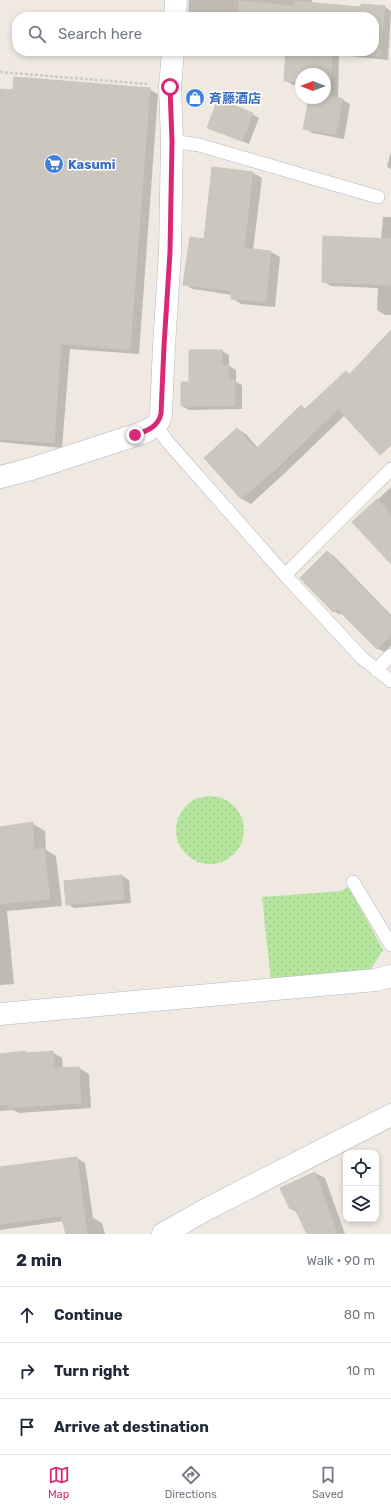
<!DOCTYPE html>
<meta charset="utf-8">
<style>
:root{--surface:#fff;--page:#f2f2f3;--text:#1f2937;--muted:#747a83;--line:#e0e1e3;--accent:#db2777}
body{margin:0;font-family:Rubik,"Noto Sans JP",sans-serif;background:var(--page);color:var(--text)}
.controls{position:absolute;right:12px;bottom:12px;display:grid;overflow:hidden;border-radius:8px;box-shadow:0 2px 6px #0003}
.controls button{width:36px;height:36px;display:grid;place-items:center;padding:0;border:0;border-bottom:1px solid var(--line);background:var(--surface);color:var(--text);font:20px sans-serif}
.compass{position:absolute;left:295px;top:68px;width:36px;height:36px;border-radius:50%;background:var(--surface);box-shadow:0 2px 6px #0003;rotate:270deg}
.stop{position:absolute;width:12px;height:12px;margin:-9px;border:3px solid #db2777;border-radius:50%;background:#fff}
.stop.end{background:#db2777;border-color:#fff;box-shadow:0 1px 4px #0008}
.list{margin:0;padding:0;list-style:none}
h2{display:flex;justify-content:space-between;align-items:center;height:52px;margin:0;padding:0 16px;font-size:17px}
h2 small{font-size:13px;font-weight:400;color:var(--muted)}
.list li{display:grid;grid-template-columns:26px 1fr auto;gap:12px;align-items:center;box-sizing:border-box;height:56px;padding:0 16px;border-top:1px solid var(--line)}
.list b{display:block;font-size:15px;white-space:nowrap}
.list em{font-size:13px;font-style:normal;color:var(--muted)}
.icon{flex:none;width:22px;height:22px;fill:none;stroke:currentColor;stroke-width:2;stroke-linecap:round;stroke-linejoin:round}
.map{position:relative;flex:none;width:391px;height:1234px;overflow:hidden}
.search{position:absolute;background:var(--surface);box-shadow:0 2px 6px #0003;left:12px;right:12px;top:12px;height:44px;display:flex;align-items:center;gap:10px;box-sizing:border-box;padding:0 14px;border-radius:16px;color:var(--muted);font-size:15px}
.sheet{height:220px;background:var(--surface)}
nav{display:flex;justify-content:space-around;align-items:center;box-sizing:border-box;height:56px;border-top:1px solid var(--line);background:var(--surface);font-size:11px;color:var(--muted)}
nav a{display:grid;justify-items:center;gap:2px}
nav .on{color:var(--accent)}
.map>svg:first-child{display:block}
.grass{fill:url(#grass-dots)}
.shadow{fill:#0003}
.building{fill:#cbc7bf;stroke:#cbc5ba}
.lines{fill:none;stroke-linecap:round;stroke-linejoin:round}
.service-casing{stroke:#b4b7c1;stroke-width:14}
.minor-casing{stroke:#b4b7c1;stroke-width:23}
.path{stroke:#c9c9c9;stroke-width:2.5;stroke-dasharray:3 2;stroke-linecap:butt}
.service{stroke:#fff;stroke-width:13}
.minor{stroke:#fff;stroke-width:22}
.route{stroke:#db2777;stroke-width:5}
.labels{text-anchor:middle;stroke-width:3;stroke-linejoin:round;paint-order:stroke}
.shop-label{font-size:13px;font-weight:bold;fill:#366cbe;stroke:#fff;text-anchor:start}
</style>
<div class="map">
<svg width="391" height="1234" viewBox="0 0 391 1234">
<defs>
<pattern id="grass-dots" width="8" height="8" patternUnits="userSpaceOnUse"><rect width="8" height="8" fill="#b6e59e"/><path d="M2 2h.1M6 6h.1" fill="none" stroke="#9dc588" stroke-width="1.8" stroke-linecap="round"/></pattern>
</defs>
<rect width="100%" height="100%" fill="#efe9e1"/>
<path class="grass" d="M176 830a34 34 0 1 1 68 0a34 34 0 1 1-68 0Z
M349 887 383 950 369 972 271 982 262 897 341 891Z"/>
<path class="shadow" d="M189 0H312V4L362 8 385 7 391 11 388 60 339 55 338 99 343 100 350 104 344 139 312 133 304 128 310 98H325V74H301V85H293L285 80 287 55 243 51H374V17H188Z
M149 89 158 94 139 354 70 349 62 448 0 442V90Z
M252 114 259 118 249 144 216 131 209 127Z
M391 151V169L387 167Z
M253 173 262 178 253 250 271 252 280 257 275 307 241 304 232 298V295L193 289 184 284 205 240Z
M383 217H391V315H385L377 310 378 288 331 286 323 281 381 240Z
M391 332V444L383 453 374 448 345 415 286 472 251 504 242 499 205 458 237 429 246 434 258 448 301 406 306 409 346 372 350 375Z
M222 351 229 355V366L236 370V382L242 385V409L189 410 182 406 190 383Z
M391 487V559L354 522Z
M327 552 334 556 391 615V646L384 652 377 648 342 613 340 615 334 611Z
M33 824 45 831 46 850 56 856 62 906 7 911 14 984 0 985V828Z
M122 876 129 880 131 903 74 908 67 904Z
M25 1052 29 1054 52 1052 62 1058 63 1069 79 1068 89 1074 91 1108 19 1113 13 1110 0 1111V1055Z
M77 1158 85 1163 93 1218 102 1223 105 1234H67L64 1221 0 1230V1168Z
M315 1173 325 1178 345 1234H307L298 1213 290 1208 281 1188Z"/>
<path class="building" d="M239 1 294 6V1L361 7V4L385 6 380 56 332 52 330 96 343 99 336 135 303 129 309 98H325V74H301V82L284 81 286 51H374V17H239Z
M14 77 150 88 130 350 61 344 54 443 0 439V89L13 90Z
M218 99 253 113 242 141 207 128Z
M212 167 253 172 244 248 271 251 266 302 231 299V291L183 285 190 237 204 239Z
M323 236 391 239V285L322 282Z
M391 330V445L380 455 338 409 277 468 241 499 204 458 237 428 256 449 301 405 305 409 346 371 349 375Z
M189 350H222V365H229V380H235V406H181V382H189Z
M377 499 391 515V564L352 522Z
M327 551 391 617V635L377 649 336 608 333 612 300 578Z
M33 822 34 850 44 848 50 899 0 904V827Z
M122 875 124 899 66 905 64 881Z
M26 1051V1053L53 1051 54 1068 79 1067 81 1103 8 1108V1104L0 1105V1054Z
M77 1157 87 1234H66L61 1216 0 1224V1167Z
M315 1172 332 1219 337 1234H307L294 1207 290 1209 280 1188Z"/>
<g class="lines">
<g class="service-casing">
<path id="service" d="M172 141 199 145 378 197
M156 425 167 441 285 575 362 658 391 681
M285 575 391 469
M376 670 391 655
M353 882 391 945"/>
</g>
<g class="minor-casing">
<path id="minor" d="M175 17 176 0
M0 477 31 469 145 432 156 425 159 421 161 414 164 346 170 252 172 141 170 87 173 51
M0 1014 376 980 391 976
M163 1234 205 1210 391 1115"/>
</g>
<path class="path" d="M0 72 147 84"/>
<use href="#service" class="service"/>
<use href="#minor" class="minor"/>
</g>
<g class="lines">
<path class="route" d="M135 435C147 431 158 427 161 414L164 346 170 252 172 142 170 87"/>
</g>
<defs>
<g id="shop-disc" transform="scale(1)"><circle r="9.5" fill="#3f7fe0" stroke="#fff"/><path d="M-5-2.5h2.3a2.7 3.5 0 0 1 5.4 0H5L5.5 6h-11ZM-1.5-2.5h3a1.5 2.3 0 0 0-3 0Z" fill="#fff"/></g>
<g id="supermarket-disc" transform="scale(1)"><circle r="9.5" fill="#3f7fe0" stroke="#fff"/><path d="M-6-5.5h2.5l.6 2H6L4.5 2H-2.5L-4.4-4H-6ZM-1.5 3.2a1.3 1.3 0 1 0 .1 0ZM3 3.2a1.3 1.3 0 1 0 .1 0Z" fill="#fff"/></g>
</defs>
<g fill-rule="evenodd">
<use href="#shop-disc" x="195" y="98"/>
<use href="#supermarket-disc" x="54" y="164"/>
</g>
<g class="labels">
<g class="shop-label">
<text x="209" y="103">斉藤酒店</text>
<text x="68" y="169">Kasumi</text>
</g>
</g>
</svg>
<div class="controls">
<button><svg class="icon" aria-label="locate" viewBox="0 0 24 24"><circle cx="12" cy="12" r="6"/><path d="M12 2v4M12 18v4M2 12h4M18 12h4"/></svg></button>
<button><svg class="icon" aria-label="layers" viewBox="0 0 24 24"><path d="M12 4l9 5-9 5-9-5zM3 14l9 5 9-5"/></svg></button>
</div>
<svg class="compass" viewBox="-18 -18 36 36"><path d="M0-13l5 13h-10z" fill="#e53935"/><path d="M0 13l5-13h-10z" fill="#747a83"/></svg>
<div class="stop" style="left:170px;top:87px"></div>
<div class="stop end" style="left:135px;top:435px"></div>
<div class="search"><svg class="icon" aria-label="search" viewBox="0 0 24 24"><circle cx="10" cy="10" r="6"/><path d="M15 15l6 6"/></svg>Search here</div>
</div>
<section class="sheet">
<h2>2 min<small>Walk · 90 m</small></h2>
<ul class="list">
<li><svg class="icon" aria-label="ahead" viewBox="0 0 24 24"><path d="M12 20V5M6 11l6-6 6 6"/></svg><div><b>Continue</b></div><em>80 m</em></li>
<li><svg class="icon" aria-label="right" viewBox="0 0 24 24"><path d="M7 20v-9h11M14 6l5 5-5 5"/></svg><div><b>Turn right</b></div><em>10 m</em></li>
<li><svg class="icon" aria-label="arrive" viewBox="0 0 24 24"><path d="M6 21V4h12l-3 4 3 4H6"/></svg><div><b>Arrive at destination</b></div></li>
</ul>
</section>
<nav>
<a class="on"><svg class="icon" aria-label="map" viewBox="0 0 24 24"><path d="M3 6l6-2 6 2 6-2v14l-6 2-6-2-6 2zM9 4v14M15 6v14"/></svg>Map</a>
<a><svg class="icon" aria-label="directions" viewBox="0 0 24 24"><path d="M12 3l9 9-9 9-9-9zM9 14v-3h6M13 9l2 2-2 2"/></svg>Directions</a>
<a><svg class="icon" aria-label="saved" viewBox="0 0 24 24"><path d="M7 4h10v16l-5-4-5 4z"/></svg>Saved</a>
</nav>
